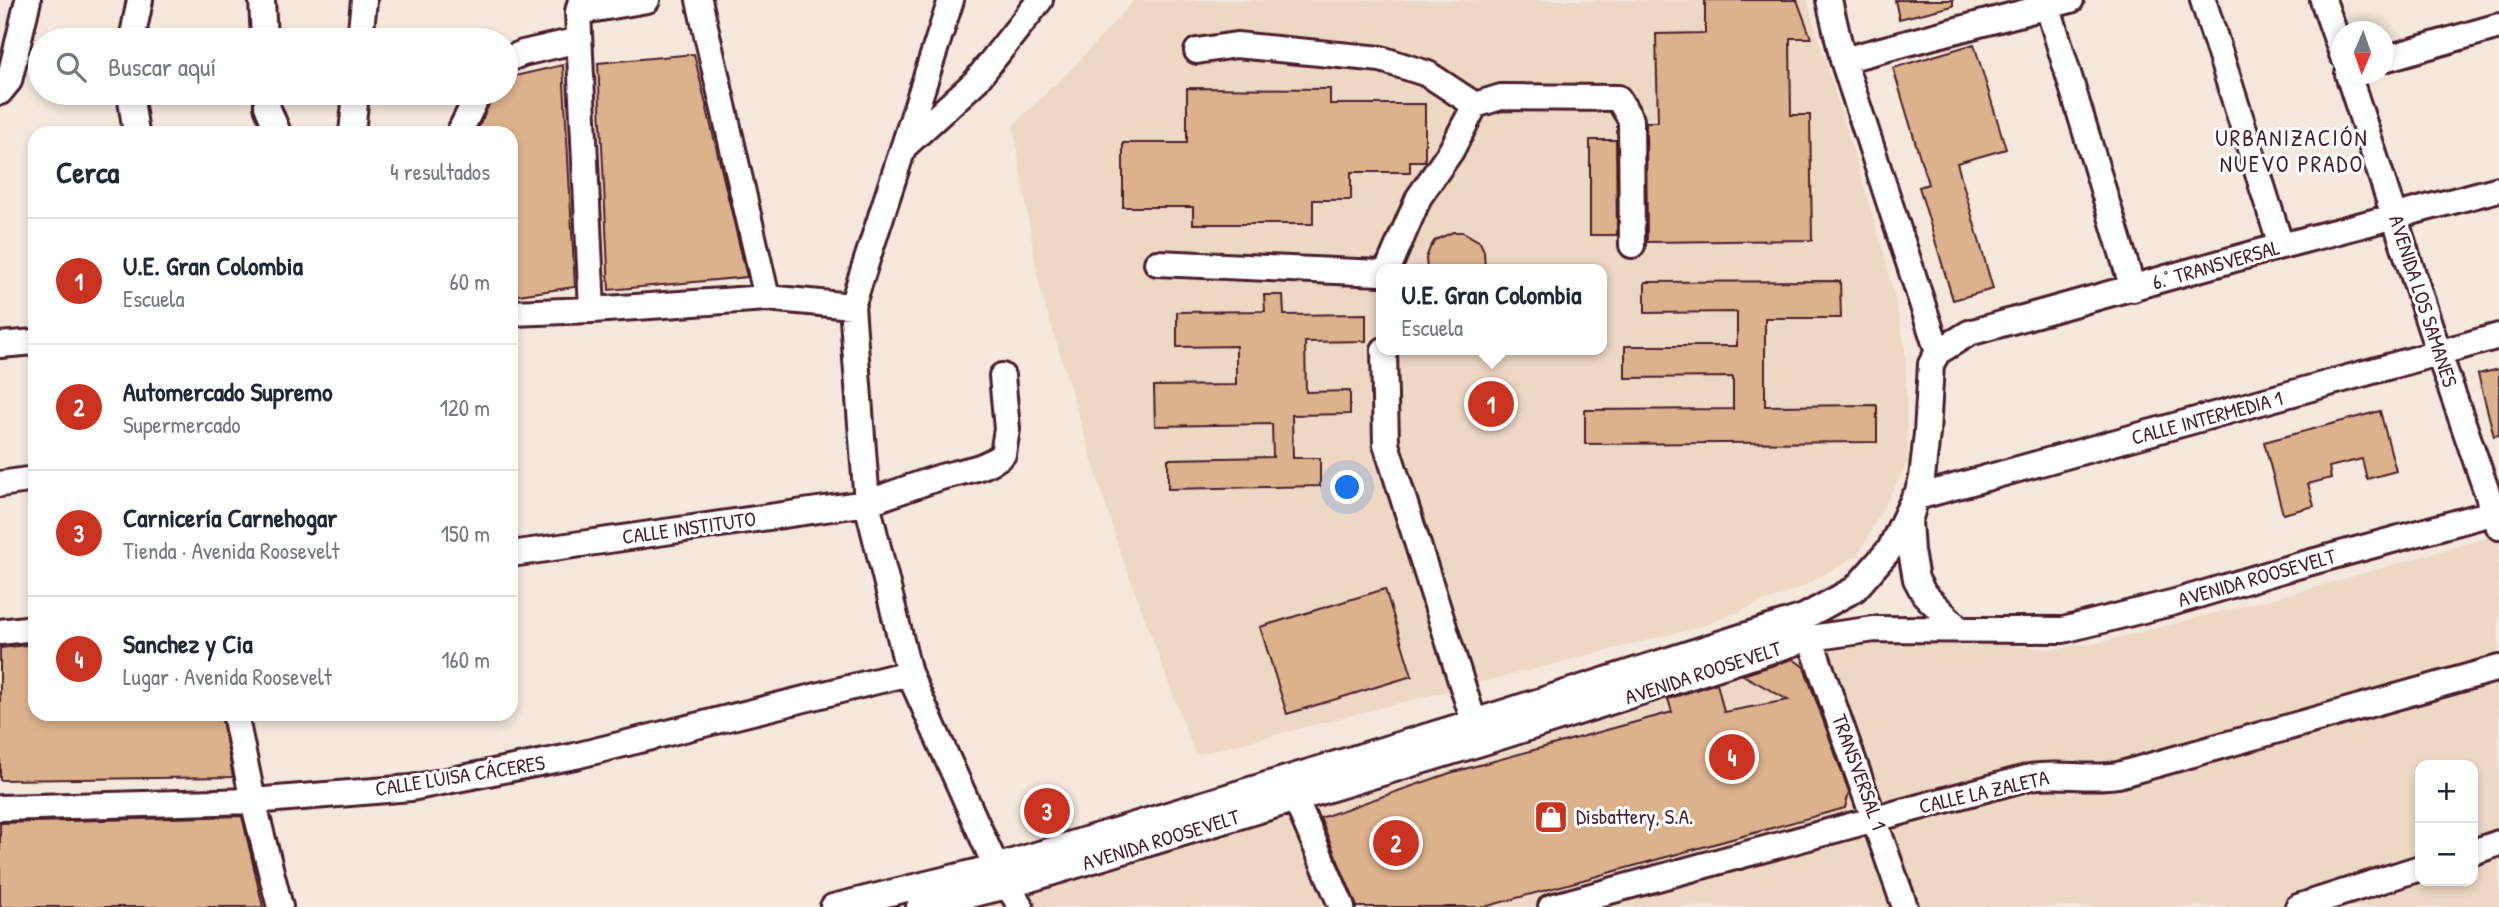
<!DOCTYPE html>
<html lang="es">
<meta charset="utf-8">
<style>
:root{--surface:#fff;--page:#f6f6f7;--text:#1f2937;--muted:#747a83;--line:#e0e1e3;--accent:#c8321e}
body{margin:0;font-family:"Patrick Hand",sans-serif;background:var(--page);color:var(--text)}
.controls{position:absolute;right:21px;bottom:21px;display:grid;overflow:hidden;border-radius:14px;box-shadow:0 4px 10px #0003}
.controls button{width:63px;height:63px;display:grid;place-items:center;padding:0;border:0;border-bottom:2px solid var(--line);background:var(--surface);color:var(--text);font:35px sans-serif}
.compass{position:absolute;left:2331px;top:21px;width:63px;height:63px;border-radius:50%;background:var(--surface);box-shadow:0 4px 10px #0003;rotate:182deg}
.you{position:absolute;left:1348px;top:488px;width:24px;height:24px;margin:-18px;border:5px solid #fff;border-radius:50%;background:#1a73e8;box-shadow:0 0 0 10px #1a73e833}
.badge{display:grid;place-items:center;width:46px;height:46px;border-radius:50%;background:var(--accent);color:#fff;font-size:23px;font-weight:700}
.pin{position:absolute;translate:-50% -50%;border:4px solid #fff;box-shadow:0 2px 7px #0006}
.popup{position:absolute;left:1376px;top:264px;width:231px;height:91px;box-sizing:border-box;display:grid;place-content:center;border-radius:14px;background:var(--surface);filter:drop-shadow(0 2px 5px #0005);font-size:23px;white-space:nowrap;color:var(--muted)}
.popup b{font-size:26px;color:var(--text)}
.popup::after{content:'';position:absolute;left:50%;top:100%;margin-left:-14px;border:14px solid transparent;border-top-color:var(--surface)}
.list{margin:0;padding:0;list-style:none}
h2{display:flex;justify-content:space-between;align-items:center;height:91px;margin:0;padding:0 28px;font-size:30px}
h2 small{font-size:23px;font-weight:400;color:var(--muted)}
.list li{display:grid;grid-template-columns:46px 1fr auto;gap:21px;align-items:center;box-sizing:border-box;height:126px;padding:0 28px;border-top:2px solid var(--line)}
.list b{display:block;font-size:26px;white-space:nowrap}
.list p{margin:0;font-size:23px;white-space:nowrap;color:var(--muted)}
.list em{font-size:23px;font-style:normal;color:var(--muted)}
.icon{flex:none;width:38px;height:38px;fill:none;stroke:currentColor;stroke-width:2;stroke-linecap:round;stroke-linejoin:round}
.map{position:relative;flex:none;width:2499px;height:907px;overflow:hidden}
.search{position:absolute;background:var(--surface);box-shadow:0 4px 10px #0003;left:28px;top:28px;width:490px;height:77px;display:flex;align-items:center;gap:18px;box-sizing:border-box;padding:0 24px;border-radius:38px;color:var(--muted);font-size:26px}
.panel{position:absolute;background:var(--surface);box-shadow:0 4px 10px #0003;left:28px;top:126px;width:490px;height:595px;border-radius:21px}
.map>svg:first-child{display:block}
.built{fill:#edd8c5;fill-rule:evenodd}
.building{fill:#dcb28d;stroke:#4a1f2b;stroke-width:2}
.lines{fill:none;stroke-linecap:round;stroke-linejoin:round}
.minor-casing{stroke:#4a1f2b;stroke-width:30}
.minor{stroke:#fff;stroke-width:24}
.labels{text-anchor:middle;stroke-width:6;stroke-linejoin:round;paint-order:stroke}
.street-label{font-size:21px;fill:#4a1f2b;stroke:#fff}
.poi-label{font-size:21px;fill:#4a1f2b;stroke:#fff;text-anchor:start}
.neighbourhood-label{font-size:23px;letter-spacing:2px;fill:#4a1f2b;stroke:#fff}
</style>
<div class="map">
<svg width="2499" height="907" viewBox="0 0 2499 907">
<rect width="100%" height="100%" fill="#f4e8dd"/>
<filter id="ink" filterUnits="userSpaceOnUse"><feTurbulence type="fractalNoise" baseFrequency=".0143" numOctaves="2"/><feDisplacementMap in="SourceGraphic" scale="14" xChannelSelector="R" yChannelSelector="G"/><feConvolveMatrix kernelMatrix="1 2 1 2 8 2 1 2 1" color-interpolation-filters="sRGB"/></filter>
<g filter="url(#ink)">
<path class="built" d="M1134 0H1807L1885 256 1905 345 1908 462 1858 555 1802 587 1700 627 1195 755 1118 546 1039 285 1013 125 1076 64ZM1381 269H1601V350H1381Z
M2499 534V907H962L1457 768 1849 641 1919 638 2052 649 2097 643 2306 590ZM2420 765H2473V881H2420Z"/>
<path class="building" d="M1705 0H1797L1811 38H1790L1791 115H1810L1812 240 1647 242 1646 122H1658L1656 34 1705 33Z
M1895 0H1953V6L1899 19Z
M1974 44 2006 149 1957 163 1993 289 1953 300 1919 187 1928 184 1893 68Z
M694 54 747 277 609 290 598 63Z
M563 65 575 287 511 296V133H476L494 93H506V78Z
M1187 88 1330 89V104H1425V161H1410V172H1351V200H1313V224H1193V207H1123V143H1187Z
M1590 140H1616L1617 235H1590Z
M1453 232H1463L1480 242 1484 251 1485 269H1427L1426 258 1430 248 1435 240Z
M1840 281 1841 318H1765V406L1877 405V442L1585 444V410L1733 409V377L1625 378V346H1737V312L1645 313V282Z
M1264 295H1283L1284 315 1366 314V341L1305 342 1306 392 1350 391V414L1292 415 1293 458H1320V486L1168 489V459L1273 457 1272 424 1155 426 1154 386 1236 385V346L1177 347V312L1265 311Z
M2499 369V435L2494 436 2478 374Z
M2380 411 2396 471 2367 479 2362 459 2329 467 2331 478 2308 484 2314 506 2283 514 2264 442Z
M1385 589 1412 676 1287 714 1260 627Z
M35 644V714H221L233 777 0 780V648Z
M1793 659 1804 667 1849 792 1845 808 1484 907H1357L1320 818 1450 773 1672 712 1668 699 1717 683 1724 712 1788 700 1743 675Z
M242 816 263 907H0V823Z"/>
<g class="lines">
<g class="minor-casing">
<path id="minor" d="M262 0 264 40
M581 0 578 12 592 310
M699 0 767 298
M951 0 852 306 867 503 909 673 996 867 1021 907
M1829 0 1843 60 1938 352 1931 364 1927 433 1922 478 1909 521 1911 551 1916 579 1924 594 1958 628
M2203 0 2281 246
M2323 0 2342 54
M2048 7 2133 289
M578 12 647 0
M132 40 140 0
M360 40 364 0
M1197 51 1236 45 1381 59 1428 74 1475 105 1501 97 1618 98 1631 120 1632 245
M2384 59 2499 26
M506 60 523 53 579 40
M1843 60 2071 0
M2348 74 2439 354 2499 527
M0 92 9 81 28 0
M130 93 136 133
M267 93V106L278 133
M352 133 356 93
M459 133 479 93
M906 145 976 81 1040 0
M1157 263 1381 273
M1388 269 1419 197 1451 151 1475 105
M511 313 592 310 767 298 852 306
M0 345 35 342
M1384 350 1386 444 1474 722
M1938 352 1969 333 2281 246 2499 189
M0 484 35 479
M1914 498 2499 336
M511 554 867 503C892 494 916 485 941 477 964 470 984 470 1003 454L1007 429 1002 376
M0 632 35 628
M1810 638 1905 907
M235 714 253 801 280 907
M1290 786 1342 907
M0 808 253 801 411 788 575 756 909 673
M2473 852 2499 843
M833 907 996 867 1474 722 1804 617 1855 589 1890 549 1914 498
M919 907 1007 886 1296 799 1484 742 1810 638 1875 629 2063 630 2175 602 2282 570 2499 511
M1551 907 2030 777C2060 772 2088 780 2118 775L2499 668
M2298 907 2420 868"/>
</g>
<use href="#minor" class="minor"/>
</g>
</g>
<defs>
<g id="shop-square" transform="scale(1.75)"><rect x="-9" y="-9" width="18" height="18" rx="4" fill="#c8321e" stroke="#fff"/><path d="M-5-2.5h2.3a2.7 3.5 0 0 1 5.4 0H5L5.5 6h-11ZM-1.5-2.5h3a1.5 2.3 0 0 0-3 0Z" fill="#fff"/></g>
</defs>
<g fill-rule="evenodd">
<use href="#shop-square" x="1551" y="817"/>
</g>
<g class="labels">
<g class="street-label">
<text transform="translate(2216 265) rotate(-16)" y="7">6.° TRANSVERSAL</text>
<text transform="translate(2423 301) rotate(72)" y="7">AVENIDA LOS SAMANES</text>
<text transform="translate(2207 418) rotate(-15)" y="7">CALLE INTERMEDIA 1</text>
<text transform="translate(689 528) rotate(-8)" y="7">CALLE INSTITUTO</text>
<text transform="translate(2257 578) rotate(-16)" y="7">AVENIDA ROOSEVELT</text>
<text transform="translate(1703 673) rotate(-18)" y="7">AVENIDA ROOSEVELT</text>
<text transform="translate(1859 772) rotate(70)" y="7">TRANSVERSAL 1</text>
<text transform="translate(460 776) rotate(-9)" y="7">CALLE LUISA CÁCERES</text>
<text transform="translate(1984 792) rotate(-13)" y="7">CALLE LA ZALETA</text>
<text transform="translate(1161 840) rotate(-17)" y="7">AVENIDA ROOSEVELT</text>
</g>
<g class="poi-label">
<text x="1576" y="824">Disbattery, S.A.</text>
</g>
<g class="neighbourhood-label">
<text x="2292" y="146">URBANIZACIÓN<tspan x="2292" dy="26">NUEVO PRADO</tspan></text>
</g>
</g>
</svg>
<div class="controls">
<button>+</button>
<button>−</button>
</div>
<svg class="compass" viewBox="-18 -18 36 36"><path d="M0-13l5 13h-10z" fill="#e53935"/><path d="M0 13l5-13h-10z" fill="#747a83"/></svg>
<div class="you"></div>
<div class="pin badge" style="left:1491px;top:404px">1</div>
<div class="popup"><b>U.E. Gran Colombia</b>Escuela</div>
<div class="pin badge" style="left:1396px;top:843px">2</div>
<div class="pin badge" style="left:1047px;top:811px">3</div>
<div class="pin badge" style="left:1732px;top:757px">4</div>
<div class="search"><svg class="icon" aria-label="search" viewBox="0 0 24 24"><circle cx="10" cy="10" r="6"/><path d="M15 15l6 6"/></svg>Buscar aquí</div>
<section class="panel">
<h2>Cerca<small>4 resultados</small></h2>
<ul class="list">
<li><span class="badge">1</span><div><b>U.E. Gran Colombia</b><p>Escuela</p></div><em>60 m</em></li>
<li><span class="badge">2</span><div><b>Automercado Supremo</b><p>Supermercado</p></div><em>120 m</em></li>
<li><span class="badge">3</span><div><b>Carnicería Carnehogar</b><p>Tienda · Avenida Roosevelt</p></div><em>150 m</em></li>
<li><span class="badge">4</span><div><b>Sanchez y Cia</b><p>Lugar · Avenida Roosevelt</p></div><em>160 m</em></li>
</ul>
</section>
</div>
